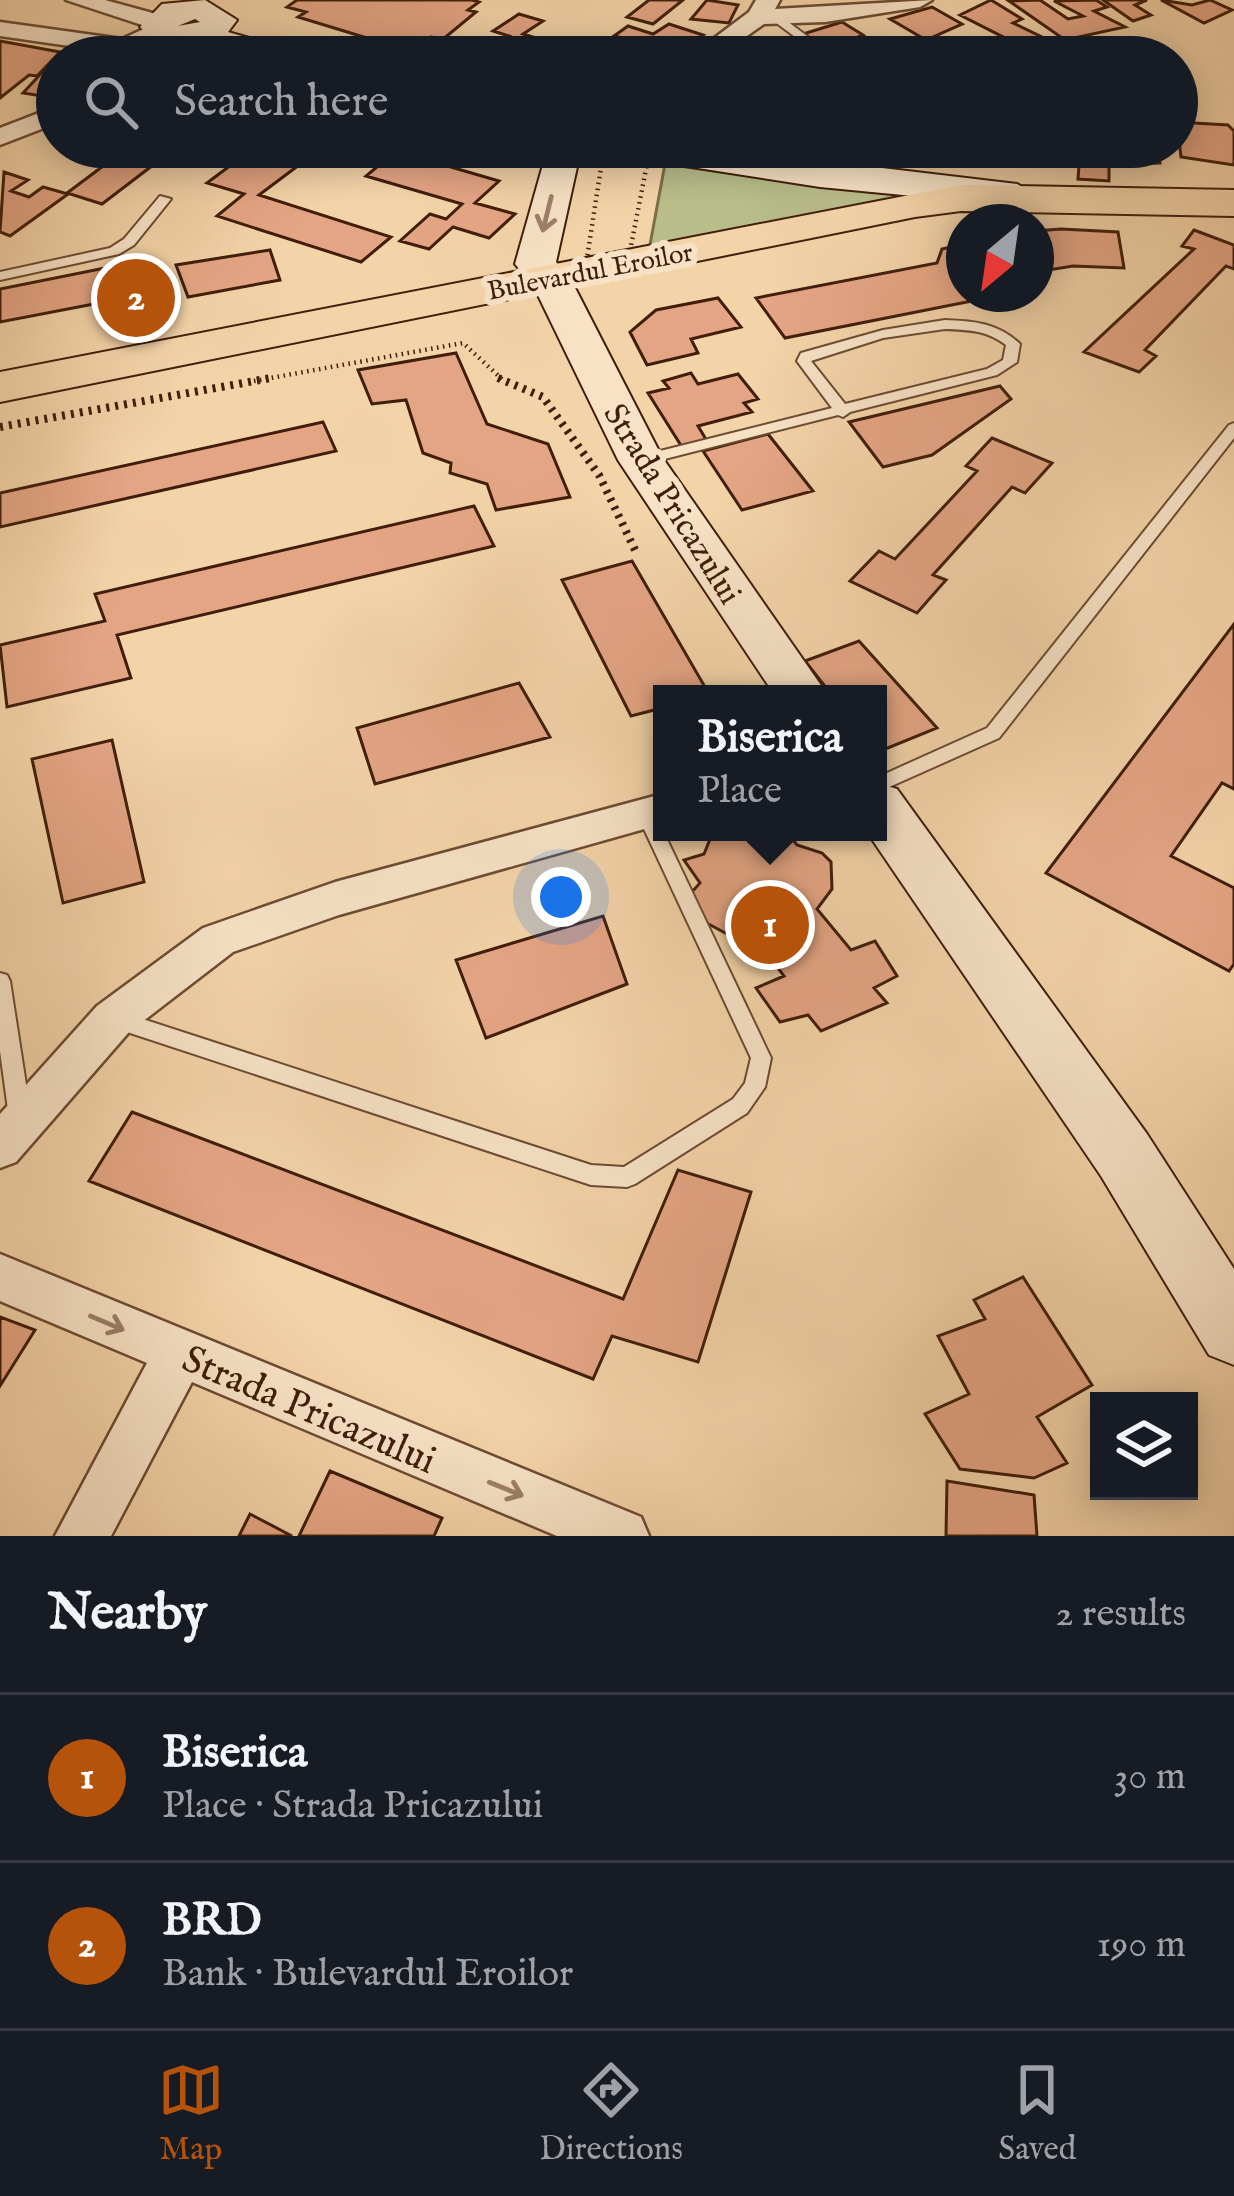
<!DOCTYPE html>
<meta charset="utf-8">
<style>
:root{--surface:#171b24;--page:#20242c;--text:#f1f3f6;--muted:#9ea1a6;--line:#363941;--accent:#b45309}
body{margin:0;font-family:"IM FELL English",serif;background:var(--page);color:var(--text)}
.controls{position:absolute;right:36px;bottom:36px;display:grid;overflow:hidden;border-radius:0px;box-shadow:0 6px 30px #0003}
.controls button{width:108px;height:108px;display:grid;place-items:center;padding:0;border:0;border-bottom:3px solid var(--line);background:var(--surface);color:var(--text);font:60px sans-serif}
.compass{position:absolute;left:946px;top:204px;width:108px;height:108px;border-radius:50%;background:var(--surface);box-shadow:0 6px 30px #0003;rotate:209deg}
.you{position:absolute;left:561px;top:897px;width:42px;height:42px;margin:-30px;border:9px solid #fff;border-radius:50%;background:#1a73e8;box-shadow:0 0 0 18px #1a73e833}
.badge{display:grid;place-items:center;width:78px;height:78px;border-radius:50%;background:var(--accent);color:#fff;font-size:39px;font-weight:700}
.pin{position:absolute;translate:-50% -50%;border:6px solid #fff;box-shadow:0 3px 12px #0006}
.popup{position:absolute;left:653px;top:685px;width:234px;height:156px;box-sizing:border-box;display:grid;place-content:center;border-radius:0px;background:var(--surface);filter:drop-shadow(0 3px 9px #0005);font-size:39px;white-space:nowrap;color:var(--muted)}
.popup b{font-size:45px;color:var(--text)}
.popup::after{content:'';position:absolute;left:50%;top:100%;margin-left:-24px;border:24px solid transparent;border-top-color:var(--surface)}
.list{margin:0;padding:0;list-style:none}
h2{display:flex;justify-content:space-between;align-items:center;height:156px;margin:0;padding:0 48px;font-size:51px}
h2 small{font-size:39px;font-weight:400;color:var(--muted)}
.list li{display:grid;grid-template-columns:78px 1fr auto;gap:36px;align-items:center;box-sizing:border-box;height:168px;padding:0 48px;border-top:3px solid var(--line)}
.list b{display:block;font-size:45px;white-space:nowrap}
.list p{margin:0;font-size:39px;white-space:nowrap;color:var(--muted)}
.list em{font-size:39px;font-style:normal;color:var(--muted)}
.icon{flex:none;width:66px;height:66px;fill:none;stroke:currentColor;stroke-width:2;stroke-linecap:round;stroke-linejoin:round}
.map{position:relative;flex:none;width:1234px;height:1536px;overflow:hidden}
.search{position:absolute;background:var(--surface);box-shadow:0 6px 30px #0003;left:36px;right:36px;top:36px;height:132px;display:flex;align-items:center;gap:30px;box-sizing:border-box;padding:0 42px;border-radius:66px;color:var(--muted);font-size:45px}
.sheet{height:492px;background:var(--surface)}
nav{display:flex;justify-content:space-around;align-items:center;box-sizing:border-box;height:168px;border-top:3px solid var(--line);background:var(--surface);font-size:33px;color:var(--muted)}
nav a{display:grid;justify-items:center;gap:6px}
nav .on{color:var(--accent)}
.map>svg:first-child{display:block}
.green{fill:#b8bd8a;stroke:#7c6e4a;stroke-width:3}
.building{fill:#e4a584;stroke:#401e0a;stroke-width:3}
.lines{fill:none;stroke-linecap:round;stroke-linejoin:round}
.lane-casing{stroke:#6d4b32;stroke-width:4}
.street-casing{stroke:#6d4b32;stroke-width:5}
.secondary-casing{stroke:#401e0a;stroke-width:4}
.primary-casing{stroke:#401e0a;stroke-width:4}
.path-far1{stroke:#401e0a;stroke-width:4.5;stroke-dasharray:1.5 4.5;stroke-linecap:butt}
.path{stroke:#401e0a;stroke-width:8;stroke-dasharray:3 6;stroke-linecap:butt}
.lane{fill:#f7e2c6;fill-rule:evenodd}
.street{fill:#f7e2c6;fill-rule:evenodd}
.secondary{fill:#f7e2c6;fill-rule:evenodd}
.primary{fill:#f3d3a8;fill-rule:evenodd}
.oneway{stroke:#9c8068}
.labels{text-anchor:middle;stroke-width:12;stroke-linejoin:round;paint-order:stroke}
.far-street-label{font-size:27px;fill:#401e0a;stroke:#f7e2c6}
.street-label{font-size:33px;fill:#401e0a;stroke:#f7e2c6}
.near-street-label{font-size:39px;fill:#401e0a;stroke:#f7e2c6}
</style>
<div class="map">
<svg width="1234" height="1536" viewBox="0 0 1234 1536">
<rect width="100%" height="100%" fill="#f3d3a8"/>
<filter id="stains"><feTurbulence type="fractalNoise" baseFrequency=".00167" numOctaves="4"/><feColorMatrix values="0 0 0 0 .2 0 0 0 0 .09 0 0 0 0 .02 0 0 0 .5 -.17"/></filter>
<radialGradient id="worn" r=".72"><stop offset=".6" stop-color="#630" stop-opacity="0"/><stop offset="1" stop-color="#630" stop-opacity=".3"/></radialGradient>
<path class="green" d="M665 164 912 197 649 250Z"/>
<path class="building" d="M297 0H472L479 2 468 10 476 12 442 40 431 37 413 52 298 17 306 12 287 7Z
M649 0H683L653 24 627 17Z
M707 0 738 5 729 23 691 19Z
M991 0 1022 19 1013 23 1042 37 1023 47 960 15Z
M1040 0 1068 19 1083 16 1054 1 1096 0 1107 7 1094 11 1125 27 1065 40 1009 1Z
M1103 0H1147L1135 5 1151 15 1133 21Z
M1161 0 1192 5 1210 0 1232 10 1204 23Z
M932 7 962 24 926 40 890 19Z
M519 14 543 21 523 34 598 57 618 44 672 57H533L496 45 509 36 493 31Z
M842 22 863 35 848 41 858 48 848 53 854 57H836L803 34Z
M669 24 703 35 679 50 614 36 628 26 653 34Z
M0 41 60 52 37 76 29 75 0 98Z
M59 54 79 57H57V88L48 97 23 93Z
M1177 122 1228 125 1234 131V165L1181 157Z
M255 147H282L311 156 259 195 391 237 361 262 217 216 244 194 207 183Z
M954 147H1036L1037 156 954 151Z
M1097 147H1169V148L1158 147 1160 163 1128 164 1127 158 1109 157V181L1078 179 1080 152 1098 154Z
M396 151 499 181 475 203 515 214 489 238 453 227 429 249 400 241 430 214 446 219 462 204 366 176Z
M122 152 157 162 102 204 67 193Z
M4 172 28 180 11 191 29 197 43 187 68 194 10 236 0 232Z
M1061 229 1118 232 1124 268 1073 266 1036 272V231Z
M1194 230 1234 245V269L1226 266 1145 350 1156 356 1139 372 1084 352 1194 249 1182 246Z
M964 244V294L987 298 785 338 756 298 937 263 942 249Z
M270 250 280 280 188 297 176 265Z
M140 261 151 293 0 322V289Z
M718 298 741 327 691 339 698 353 647 365 630 332 656 310Z
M456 353 487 424 548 444 570 497 496 510 487 484 450 473 451 463 423 453 406 400 372 404 358 370Z
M691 373 698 384 738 374 758 399 744 403 752 412 698 426 707 441 682 447 648 393 669 388 663 381Z
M1000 386 1011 399 932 455 883 467 849 422Z
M323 422 336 451 0 527V493Z
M768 434 813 491 742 510 703 451Z
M992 438 1052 463 1025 493 1012 487 933 575 946 580 917 613 850 581 879 551 895 559 977 471 966 466Z
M474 506 494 546 117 635 131 678 7 707 0 645 105 621 95 594Z
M632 561 709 694H662V708L631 716 562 580Z
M1234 624V789L1222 783 1171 856 1234 888V964L1229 971 1046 873Z
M859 641 937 728 878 752V694H831L805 661Z
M519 683 550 737 375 784 357 728Z
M112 740 144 882 63 903 32 759Z
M713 832H787L797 845 822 853 831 862 832 889 817 909 851 950 875 941 897 976 874 988 887 1003 821 1031 808 1015 780 1022 756 988 784 976 755 937 731 936 701 920 691 893 700 883 684 860 704 854Z
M603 916 627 984 486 1038 456 960Z
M132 1112 623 1299 678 1170 751 1192 698 1362 612 1336 593 1379 89 1181Z
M1023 1277 1092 1385 1037 1417 1067 1463 1034 1478 960 1469 925 1414 969 1394 938 1336 985 1319 974 1300Z
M0 1317 35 1330 0 1386Z
M330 1471 442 1518 434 1536H299Z
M947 1481 1034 1495 1037 1536H946Z
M250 1514 292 1536H239Z"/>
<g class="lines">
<g class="lane-casing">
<path id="lane" d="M771 15H779L835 57H822L771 19Z
M160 196 171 199 134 245 119 254 0 280V272L110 248 124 239Z
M945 320C974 321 998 323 1020 344L1017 362 997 375 850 412 843 417 838 415 641 465 633 460 636 457 832 408 797 361 801 353 883 330ZM945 329C969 330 986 330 1006 345L1003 360 987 369 845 404 811 361 883 338Z
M1234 423V438L999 738 878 792V777L987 728 1229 425Z
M646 807 653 809 655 814 771 1058 765 1087 747 1113 635 1184 627 1187 591 1185 118 1029 111 1026 108 1020 111 1014 118 1011 591 1165 624 1167 733 1099 745 1083 751 1058 637 814 639 809Z
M0 973 7 975 10 981 31 1117 27 1124 20 1126 13 1124 9 1117 0 1051Z"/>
</g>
<g class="street-casing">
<path id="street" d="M66 0H105L167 17 171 31 125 54 0 36V22L122 39 148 27Z
M756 0H780L775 9 932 0 920 7 825 22 764 24 717 57H689L749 12Z
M57 106V123L0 145V128Z
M662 794V824L339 915 233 952 129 1032 16 1162 0 1168V1114L97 1006 203 928 335 882Z
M0 1254 641 1517 649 1536H557L192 1382 111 1536H55L147 1363 0 1301Z"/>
</g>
<g class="secondary-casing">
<path id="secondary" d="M205 0 237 20 228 32 292 50 297 57H242L202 45 181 48 152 40 140 27 162 4ZM195 19 200 22 178 26Z
M548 147H589L579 158 556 262 571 280 662 457 827 694H774L618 460 533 285 515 264Z
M615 147H705L1017 184 1036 195 1017 206 820 187 633 158Z
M878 783 897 789 1147 1134 1234 1269V1365L1209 1355 1101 1176 867 832H878Z"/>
</g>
<g class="primary-casing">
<path id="primary" d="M961 185 1234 190V216L961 211 915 217 0 402V372Z"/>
</g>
<path class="path-far1" d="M602 161 647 164 630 251 587 258Z
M254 381 463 343 504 381"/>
<path class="path" d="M498 378 543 397 599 475 636 552
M0 427 271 378"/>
<use href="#lane" class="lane"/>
<use href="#street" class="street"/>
<use href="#secondary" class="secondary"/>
<use href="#primary" class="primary"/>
</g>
<defs><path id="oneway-shaft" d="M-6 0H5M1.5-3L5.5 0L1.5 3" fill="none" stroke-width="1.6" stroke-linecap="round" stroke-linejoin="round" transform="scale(3)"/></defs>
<g class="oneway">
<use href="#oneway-shaft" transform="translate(547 214) rotate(104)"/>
<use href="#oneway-shaft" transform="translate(107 1323) rotate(23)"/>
<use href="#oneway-shaft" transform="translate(506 1489) rotate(22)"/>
</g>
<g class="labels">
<g class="far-street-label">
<text transform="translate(590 271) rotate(-11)" y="9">Bulevardul Eroilor</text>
</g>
<g class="street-label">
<text transform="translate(674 503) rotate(58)" y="12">Strada Pricazului</text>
</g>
<g class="near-street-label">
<text transform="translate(310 1408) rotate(23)" y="14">Strada Pricazului</text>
</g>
</g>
<rect width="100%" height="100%" filter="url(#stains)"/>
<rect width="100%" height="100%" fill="url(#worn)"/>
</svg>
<div class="controls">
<button><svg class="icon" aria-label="layers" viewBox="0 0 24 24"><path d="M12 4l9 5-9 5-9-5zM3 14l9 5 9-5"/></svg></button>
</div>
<svg class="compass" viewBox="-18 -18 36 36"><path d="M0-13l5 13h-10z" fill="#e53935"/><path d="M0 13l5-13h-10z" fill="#9ea1a6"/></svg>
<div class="you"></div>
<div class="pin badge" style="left:770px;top:925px">1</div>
<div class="popup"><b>Biserica</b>Place</div>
<div class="pin badge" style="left:136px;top:298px">2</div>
<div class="search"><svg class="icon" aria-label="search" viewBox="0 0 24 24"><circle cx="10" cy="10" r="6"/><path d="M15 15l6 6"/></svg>Search here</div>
</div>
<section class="sheet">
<h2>Nearby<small>2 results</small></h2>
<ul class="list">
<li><span class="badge">1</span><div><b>Biserica</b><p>Place · Strada Pricazului</p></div><em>30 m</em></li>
<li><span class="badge">2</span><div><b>BRD</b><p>Bank · Bulevardul Eroilor</p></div><em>190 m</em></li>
</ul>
</section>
<nav>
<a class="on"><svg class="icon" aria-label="map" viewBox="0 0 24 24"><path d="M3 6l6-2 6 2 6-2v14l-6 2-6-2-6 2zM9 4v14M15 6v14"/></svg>Map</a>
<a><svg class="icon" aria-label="directions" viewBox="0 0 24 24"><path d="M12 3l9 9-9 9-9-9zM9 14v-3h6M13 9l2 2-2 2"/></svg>Directions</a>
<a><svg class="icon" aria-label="saved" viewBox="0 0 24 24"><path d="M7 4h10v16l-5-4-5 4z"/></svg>Saved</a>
</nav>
